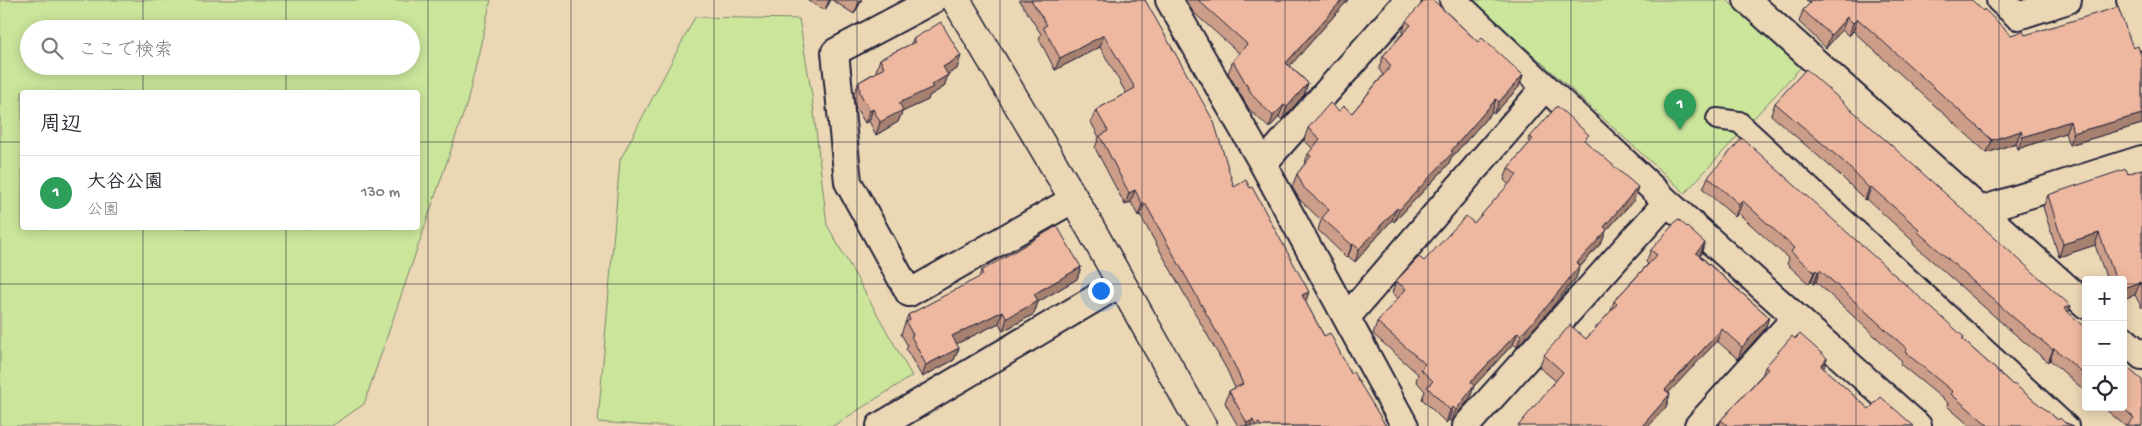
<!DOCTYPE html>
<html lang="ja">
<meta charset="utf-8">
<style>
:root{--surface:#fff;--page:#f2f2f3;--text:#2b2b33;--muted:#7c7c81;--line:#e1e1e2;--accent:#d93025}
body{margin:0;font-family:"Gochi Hand","Klee One",sans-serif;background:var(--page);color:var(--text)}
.controls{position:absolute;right:15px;bottom:15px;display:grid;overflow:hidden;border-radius:5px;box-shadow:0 2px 12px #0003}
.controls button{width:45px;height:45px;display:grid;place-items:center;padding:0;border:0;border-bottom:1px solid var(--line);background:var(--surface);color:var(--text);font:25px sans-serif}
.you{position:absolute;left:1100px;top:290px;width:18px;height:18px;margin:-12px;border:4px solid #fff;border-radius:50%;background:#1a73e8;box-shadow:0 0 0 8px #1a73e833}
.badge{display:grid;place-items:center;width:32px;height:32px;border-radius:50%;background:var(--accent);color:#fff;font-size:16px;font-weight:700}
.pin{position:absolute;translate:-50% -41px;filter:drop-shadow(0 1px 2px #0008)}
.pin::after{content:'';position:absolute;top:26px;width:18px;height:15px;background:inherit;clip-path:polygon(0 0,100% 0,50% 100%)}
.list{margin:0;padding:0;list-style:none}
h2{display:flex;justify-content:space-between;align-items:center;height:65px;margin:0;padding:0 20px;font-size:21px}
h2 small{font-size:16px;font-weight:400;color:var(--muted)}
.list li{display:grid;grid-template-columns:32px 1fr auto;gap:15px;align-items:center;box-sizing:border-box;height:75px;padding:0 20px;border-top:1px solid var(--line)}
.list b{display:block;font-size:19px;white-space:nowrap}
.list p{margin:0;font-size:16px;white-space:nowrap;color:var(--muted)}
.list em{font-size:16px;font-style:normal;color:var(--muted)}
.icon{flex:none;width:28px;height:28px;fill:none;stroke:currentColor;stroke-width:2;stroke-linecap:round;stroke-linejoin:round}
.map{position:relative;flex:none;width:2142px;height:426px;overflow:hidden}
.search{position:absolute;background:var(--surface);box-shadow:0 2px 12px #0003;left:20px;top:20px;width:400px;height:55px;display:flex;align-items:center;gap:12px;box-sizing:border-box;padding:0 18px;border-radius:28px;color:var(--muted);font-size:19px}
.panel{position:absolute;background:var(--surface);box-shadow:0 2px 12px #0003;left:20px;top:90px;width:400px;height:140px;border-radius:5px}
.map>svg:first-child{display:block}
.green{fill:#cbe59b;stroke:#76846b;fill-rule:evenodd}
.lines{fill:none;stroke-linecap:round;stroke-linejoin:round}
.pedestrian-casing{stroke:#22223b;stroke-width:24}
.minor-casing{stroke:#22223b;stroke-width:30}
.tertiary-casing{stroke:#22223b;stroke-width:31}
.pedestrian{stroke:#ecd7b5;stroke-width:20}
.minor{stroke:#ecd7b5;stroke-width:26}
.tertiary{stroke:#ecd7b5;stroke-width:28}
.wall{fill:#cc9e89;stroke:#22223b}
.shaded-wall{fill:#a6816f;stroke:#22223b}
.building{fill:#edb89f;stroke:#22223b}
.grid{fill:none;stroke:#22223b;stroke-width:1;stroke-opacity:0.55}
</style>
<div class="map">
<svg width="2142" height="426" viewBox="0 0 2142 426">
<rect width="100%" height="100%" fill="#ecd7b5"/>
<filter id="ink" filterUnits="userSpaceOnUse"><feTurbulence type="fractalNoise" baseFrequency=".02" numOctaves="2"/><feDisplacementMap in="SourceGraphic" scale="10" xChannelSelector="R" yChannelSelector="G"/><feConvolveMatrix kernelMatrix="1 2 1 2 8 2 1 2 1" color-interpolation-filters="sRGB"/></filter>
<g filter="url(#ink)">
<path class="green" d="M0 0H491L467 103 364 404 332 426H0ZM29 29H411V66H29ZM418 92V228H22V92Z
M1473 0H1727L1801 67 1685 193Z
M695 17 799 19 812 96 827 225 912 376 833 426H652L598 422 620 160Z"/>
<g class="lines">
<g class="pedestrian-casing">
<path id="pedestrian" d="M1717 119 1739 122 2068 426"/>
</g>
<g class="minor-casing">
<path id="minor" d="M933 0 835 52 848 182 909 293 1074 199
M1169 0 1263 164 1405 426
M1453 0 1667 202 1918 426
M1747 0 2086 305
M2000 0 2018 16 2068 0
M2130 0 2142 37
M1263 164 1408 0
M1981 210 2142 159
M1347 317 1545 87
M2123 339 2142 356
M880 426 1121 283
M1466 426 1667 202
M1698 426 1796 317"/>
</g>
<g class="tertiary-casing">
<path id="tertiary" d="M956 0 1074 199 1202 426"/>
</g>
<use href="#pedestrian" class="pedestrian"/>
<use href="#minor" class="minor"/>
<use href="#tertiary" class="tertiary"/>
</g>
<path class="wall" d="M808 0H831L825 10 808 1Z
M832 0H862L854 14Z
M1019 0H1145L1234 187 1309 292 1305 301 1324 336 1386 426H1238L1225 403 1229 391 1235 388 1227 370 1140 215 1138 216 1131 202 1125 205 1095 148 1099 137 1091 122 1096 110 1126 93 1100 47 1055 70 1039 39 1041 34Z
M1185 0H1348L1290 66 1308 83 1304 95 1282 120 1279 117 1269 128 1249 109 1228 73 1233 61 1239 53 1194 13Z
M1806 0H1972L1983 11 2011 35H2025L2133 48 2142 59V124L2069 145 2065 133 2018 149 2016 143 1987 153 1853 31 1849 36 1842 30 1826 48 1799 22 1803 10 1810 3Z
M1406 21 1478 42 1523 75 1519 87 1494 114 1492 112 1451 158 1448 165 1394 222 1392 220 1355 262 1348 256 1347 258 1318 230 1321 220 1300 200 1292 187 1297 174 1304 165 1308 154 1313 149 1304 140 1308 128 1339 111 1352 113 1383 75 1379 69 1383 56 1402 34Z
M913 39 957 69 948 74 944 87 929 96 928 100 902 112 898 122 876 135 869 121 865 123 855 106 854 94 859 82 876 72V71L880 59 911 44Z
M1775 103 2071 306 2068 312 2086 329V392L2050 360 2048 362 2010 330 1913 244V241L1867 199 1865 200 1840 175 1771 115Z
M1530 137 1586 142 1634 200 1606 231 1602 242 1579 268 1576 278 1544 317 1517 347 1513 344 1474 386 1470 398 1451 422 1449 420 1446 423 1422 399 1425 391 1416 381 1418 374 1373 334 1377 322 1398 299 1392 293 1396 281 1424 261 1474 223 1509 185 1504 180 1508 168 1528 145Z
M2142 169V308L2135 295 2123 280H2107L2095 245 2059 257 2043 207 2048 195 2128 174Z
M1708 177 1964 337 1963 340 2013 385 2058 420 2074 426H1970L1947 406 1948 403 1900 364 1902 361 1816 282 1813 284 1811 282 1809 284 1787 264 1789 259 1738 213 1735 217 1703 189Z
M1705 243 1700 256 1769 317 1765 329 1738 359 1717 341 1668 393 1670 394 1666 407 1556 381 1539 367 1544 355 1586 339 1611 311 1614 301 1648 264 1646 262 1651 250Z
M1081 267 1077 279 1038 302 1034 314 1003 331 999 323 956 344 959 348 954 360 922 377 906 349 908 346 901 334 908 315 979 278 981 271Z
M1765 367 1823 368 1869 409 1914 426H1719L1721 420 1762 376Z
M2103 407H2123L2142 426H2125Z"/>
<path class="shaded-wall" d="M829 0H831L825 10Z
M860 0H862L854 14 859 2Z
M1342 0H1348L1282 75 1286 63Z
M1847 17 1842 30 1826 48 1831 35Z
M1858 19 1853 31 1849 36 1853 23Z
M1104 35 1100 47 1055 70 1060 58Z
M961 56 957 69 939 79 943 67Z
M948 75 944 87 929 96 928 100 902 112 898 122 876 135 880 122 899 103Z
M1523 75 1519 87 1494 114 1499 102Z
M1308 83 1304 95 1282 120 1287 107Z
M1496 99 1492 112 1451 158 1448 165 1394 222 1399 210Z
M1284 105 1279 117 1269 128 1273 116Z
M873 109 869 121 865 123 870 111Z
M2142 114V124L2069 145 2073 133Z
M2070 121 2065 133 2018 149 2023 137Z
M2021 131 2016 143 1987 153 1992 140Z
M1638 187 1634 200 1606 231 1602 242 1579 268 1576 278 1544 317 1517 347 1521 335 1577 263 1604 227Z
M1871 187 1867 199 1865 200 1869 188Z
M1135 190 1131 202 1125 205 1129 193Z
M1743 201 1738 213 1735 217 1739 204Z
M1145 203 1140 215 1138 216 1142 204Z
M1397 208 1392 220 1355 262 1359 249Z
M2099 233 2095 245 2059 257 2063 244Z
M1705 243 1700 255 1692 265 1696 253Z
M1353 244 1348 256 1347 258 1352 245Z
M1081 267 1077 279 1038 302 1034 314 1003 331 1007 318 1034 294Z
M1816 270 1811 282 1809 284 1814 272Z
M1820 270 1816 282 1813 284 1818 272Z
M2140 282 2135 295 2123 299V288Z
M1309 292 1305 304 1302 295Z
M2071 306 2066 318 2064 308Z
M1003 311 999 323 948 348 952 336Z
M1769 317 1765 329 1738 359 1742 347Z
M1722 329 1717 341 1660 402 1665 390Z
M1518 332 1513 344 1474 386 1470 398 1451 422 1456 410 1471 382Z
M959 348 954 360 922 377 926 365Z
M2054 348 2050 360 2048 362 2053 350Z
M1827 358 1823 371 1821 366Z
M1670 394 1666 407 1649 426H1642Z
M1453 407 1449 420 1446 423 1450 410Z
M1253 420 1250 426H1246L1247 423Z"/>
<path class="building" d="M1031 0H1145L1214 122 1234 187 1246 180 1250 188 1252 187 1309 292 1302 295 1324 336 1330 333 1351 374 1353 372 1386 426H1261L1259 423 1255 425 1253 420 1247 423 1229 391 1243 384 1231 358 1145 203 1142 204 1135 190 1129 193 1100 136 1108 131 1096 110 1135 88 1104 35 1060 58 1043 27 1047 25Z
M1198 0H1342L1286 63 1308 83 1287 107 1284 105 1273 116 1253 96 1233 61 1247 44Z
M1425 0H1433L1478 42 1482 38 1523 75 1499 102 1496 99 1451 151 1453 152 1399 210 1397 208 1359 249 1353 244 1352 245 1322 218 1329 210 1304 188 1297 174 1311 156 1308 154 1320 139 1308 128 1330 103 1339 111 1344 106 1352 113 1391 66 1383 56 1411 25 1406 21Z
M1813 0H1972L1983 11 1984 9 2011 35 2023 31 2025 35 2118 7 2133 48 2138 46 2142 59V114L2073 133 2070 121 2023 137 2021 131 1992 140 1858 19 1853 23 1847 17 1831 35 1803 10Z
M941 22 961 56 943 67 948 75 931 85 933 87 899 103 903 110 880 122 873 109 870 111 860 93 859 82 884 68 880 59 915 42 913 39Z
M1806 69 2071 306 2064 308 2086 329V376L2054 348 2053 350 2014 318 1917 231 1919 229 1871 187 1869 188 1844 162 1775 103Z
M1557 106 1589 135 1584 140 1638 187 1604 227 1607 230 1577 263 1580 265 1548 305 1521 335 1518 332 1471 382 1474 386 1456 410 1453 407 1450 410 1427 387 1433 381 1420 369 1425 364 1377 322 1406 289 1396 281 1419 257 1424 261 1466 216 1474 223 1517 175 1508 168 1533 139 1530 137Z
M1742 138 1964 337 1962 339 2013 385 2014 384 2058 420 2060 418 2065 423 2074 426H1989L1951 394 1953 392 1905 352 1907 349 1820 270 1818 272 1816 270 1814 272 1791 252 1794 248 1743 201 1739 204 1708 177Z
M2126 169 2128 174 2142 169V287L2140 282 2123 288V280H2116L2099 233 2063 244 2048 195Z
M1678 219 1705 243 1696 253 1769 317 1742 347 1722 329 1665 390 1670 394 1642 426H1518L1563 372 1544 355 1570 325 1586 339 1617 304 1614 301 1657 255 1651 250Z
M1057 226 1081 267 1034 294 1038 301 1007 318 1003 311 952 336 959 348 926 365 911 336 913 335 906 322 910 320 908 315 983 275 981 271Z
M1800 334 1827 358 1821 366 1869 409 1881 397 1914 426H1728L1721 420 1768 369 1765 367 1792 336 1795 339Z
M2123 364 2142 380V426H2127L2134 418 2122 407H2123Z"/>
</g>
<path class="grid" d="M143 0V29M286 0V29M428 0V426M571 0V426M714 0V426M857 0V426M1000 0V426M1142 0V426M1285 0V426M1428 0V426M1571 0V426M1714 0V426M1856 0V426M1999 0V426M143 66V92M286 66V92M0 142H22M418 142H2142M143 228V426M286 228V426M0 284H2086M2123 284H2142"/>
</svg>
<div class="controls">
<button>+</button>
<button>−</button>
<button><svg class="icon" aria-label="locate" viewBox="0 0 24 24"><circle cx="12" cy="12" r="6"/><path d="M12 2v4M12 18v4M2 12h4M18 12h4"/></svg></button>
</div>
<div class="you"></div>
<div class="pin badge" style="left:1680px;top:130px;background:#2e9e5b">1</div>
<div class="search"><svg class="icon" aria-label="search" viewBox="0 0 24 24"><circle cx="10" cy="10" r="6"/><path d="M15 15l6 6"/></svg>ここで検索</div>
<section class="panel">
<h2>周辺<small></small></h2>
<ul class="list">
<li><span class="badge" style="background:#2e9e5b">1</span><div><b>大谷公園</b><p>公園</p></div><em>130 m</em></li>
</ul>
</section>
</div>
